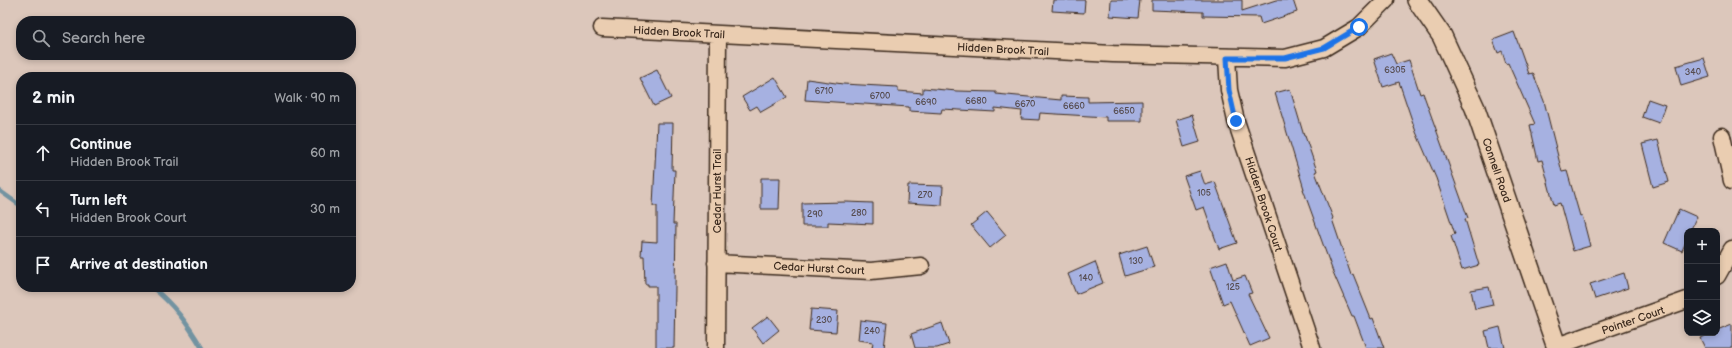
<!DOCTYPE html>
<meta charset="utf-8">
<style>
:root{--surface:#171b24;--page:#242831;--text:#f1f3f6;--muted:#9ea1a6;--line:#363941}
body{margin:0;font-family:"Balsamiq Sans",sans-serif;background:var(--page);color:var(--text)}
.controls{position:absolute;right:12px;bottom:12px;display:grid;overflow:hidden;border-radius:8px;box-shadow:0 2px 6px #0003}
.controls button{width:36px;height:36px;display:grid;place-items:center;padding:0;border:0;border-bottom:1px solid var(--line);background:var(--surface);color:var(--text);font:20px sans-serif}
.stop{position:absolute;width:12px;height:12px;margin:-9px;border:3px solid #1a73e8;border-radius:50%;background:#fff}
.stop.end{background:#1a73e8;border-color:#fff;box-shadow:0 1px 4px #0008}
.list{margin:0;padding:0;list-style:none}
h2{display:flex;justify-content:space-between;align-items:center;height:52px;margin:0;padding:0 16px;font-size:17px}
h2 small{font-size:13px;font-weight:400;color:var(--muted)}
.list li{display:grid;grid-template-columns:26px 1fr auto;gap:12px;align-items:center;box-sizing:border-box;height:56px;padding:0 16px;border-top:1px solid var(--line)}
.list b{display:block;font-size:15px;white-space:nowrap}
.list p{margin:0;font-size:13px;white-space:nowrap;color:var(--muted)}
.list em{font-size:13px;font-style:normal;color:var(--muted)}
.icon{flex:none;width:22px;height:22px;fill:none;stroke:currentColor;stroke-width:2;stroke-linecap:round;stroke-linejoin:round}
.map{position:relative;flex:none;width:1732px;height:348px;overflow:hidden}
.search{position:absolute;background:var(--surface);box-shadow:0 2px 6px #0003;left:16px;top:16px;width:340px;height:44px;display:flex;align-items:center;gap:10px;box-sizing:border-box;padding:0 14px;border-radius:16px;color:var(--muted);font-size:15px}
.panel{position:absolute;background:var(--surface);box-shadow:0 2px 6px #0003;left:16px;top:72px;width:340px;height:220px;border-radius:16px}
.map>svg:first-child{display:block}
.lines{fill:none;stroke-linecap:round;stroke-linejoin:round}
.stream{stroke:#7293a1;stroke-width:4.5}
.building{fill:#a6b1e1;stroke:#3b2a1e}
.minor-casing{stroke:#3b2a1e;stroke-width:19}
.tertiary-casing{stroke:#3b2a1e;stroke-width:22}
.minor{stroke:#eacdb1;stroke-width:16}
.tertiary{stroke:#eacdb1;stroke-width:19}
.route{stroke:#1a73e8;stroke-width:5}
.labels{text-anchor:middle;stroke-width:3;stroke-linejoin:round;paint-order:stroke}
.number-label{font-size:9px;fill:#564c4f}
.street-label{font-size:11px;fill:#3b2a1e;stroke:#eacdb1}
</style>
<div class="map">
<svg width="1732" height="348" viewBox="0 0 1732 348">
<rect width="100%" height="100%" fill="#dcc7bb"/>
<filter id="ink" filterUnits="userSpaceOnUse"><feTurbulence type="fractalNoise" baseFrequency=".025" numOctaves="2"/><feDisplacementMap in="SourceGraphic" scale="8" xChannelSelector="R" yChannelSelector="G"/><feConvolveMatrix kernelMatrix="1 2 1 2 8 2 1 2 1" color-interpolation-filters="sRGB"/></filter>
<g filter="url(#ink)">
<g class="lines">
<path class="stream" d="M0 191 21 206
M152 287C175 306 187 323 202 348"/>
</g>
<path class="building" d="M1053 0H1085L1084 13 1052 11Z
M1111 0H1140L1138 18 1110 16Z
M1152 0H1242V11L1276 0H1293L1297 12 1261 24 1259 17 1203 16V12L1152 10Z
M1514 32 1529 74 1533 73 1544 101 1562 172 1567 171 1580 216 1582 215 1590 246 1573 251 1560 203 1554 205 1542 160 1538 161 1530 125 1535 124 1508 63 1506 64 1502 51 1498 53 1493 40Z
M1391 53 1396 64 1409 60 1420 94 1423 93 1468 218 1465 219 1479 265 1462 270 1451 236 1455 234 1436 178 1416 132 1399 82 1383 87 1374 59Z
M1704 58 1710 77 1681 86 1676 66Z
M657 70 671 98 654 106 640 78Z
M775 77 787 97 761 112 757 106 750 110 742 97Z
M807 79 843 84 898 87V91L923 93V88L957 91 996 92V94L1061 100V96L1088 97V102L1142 101V121H1106V117L1040 113 1039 120 1021 119 1022 111 995 108V112L942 109 941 113 909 111V107L805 100Z
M1290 89 1304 136H1305L1317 171 1315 172 1333 218 1332 219 1351 275 1353 274 1371 319 1373 318 1384 348H1366L1354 316H1352L1333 272 1303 189H1304L1275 93Z
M1648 99 1665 105 1659 123 1642 117Z
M1192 115 1200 142 1184 147 1176 120Z
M657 123H673L672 170H675L673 224H676L674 348H656V286H648V284H645L644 256H641L642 241 657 242V206H653Z
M1658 140 1669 182 1653 187 1642 144Z
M1200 171 1205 185 1215 182 1237 243 1219 249 1204 207 1196 210 1184 176Z
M761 178H780L779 209H761Z
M908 185 943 186 942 205 907 203Z
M846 202 873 203V224L828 222V226H802V203Z
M1679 209 1697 217 1690 231H1687V239L1682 251 1664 243Z
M987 212 1006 235 990 248 971 225Z
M1147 246 1154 267 1125 276 1119 255Z
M1227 261 1233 280 1245 276 1252 293 1248 294 1269 338 1250 346 1230 301 1223 304 1210 267Z
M1095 262 1103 283 1076 294 1068 274Z
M1624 273 1628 288 1595 299 1590 284Z
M1489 287 1493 305 1475 309 1471 290Z
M811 309 838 311 836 332 809 330Z
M768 316 779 330 763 343 752 328Z
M860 320 887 323 884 348H872L873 342 858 340Z
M942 323 949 344 937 348H915L911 334Z
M1732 324V348H1705L1700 338 1711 333H1717V330Z
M1500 327 1505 348H1489L1485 331Z"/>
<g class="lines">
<g class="minor-casing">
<path id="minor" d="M602 28 1113 54 1285 58 1324 48 1359 27 1386 0
M1227 58 1229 90 1236 121 1312 348
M1722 136 1732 181
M716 263 871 271 921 266
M1717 276 1732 249
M1557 346 1687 300
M716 348 718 34"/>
</g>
<g class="tertiary-casing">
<path id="tertiary" d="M1417 0 1442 36 1475 108 1557 348"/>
</g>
<use href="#minor" class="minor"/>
<use href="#tertiary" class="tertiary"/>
</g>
</g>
<g class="lines" filter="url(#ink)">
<path class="route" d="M1236 121 1229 90 1227 58H1285L1324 48 1359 27"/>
</g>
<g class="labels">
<g class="number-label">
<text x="1395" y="73">6305</text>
<text x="1693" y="75">340</text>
<text x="824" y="94">6710</text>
<text x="880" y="99">6700</text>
<text x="976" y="104">6680</text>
<text x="926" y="105">6690</text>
<text x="1025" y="107">6670</text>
<text x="1074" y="109">6660</text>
<text x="1124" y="114">6650</text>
<text x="1204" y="196">105</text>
<text x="925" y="198">270</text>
<text x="859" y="216">280</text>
<text x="815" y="217">290</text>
<text x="1136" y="264">130</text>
<text x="1086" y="281">140</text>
<text x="1233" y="290">125</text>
<text x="824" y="323">230</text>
<text x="872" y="334">240</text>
</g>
<g class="street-label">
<text transform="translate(679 32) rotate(3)" y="4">Hidden Brook Trail</text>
<text transform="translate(1003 49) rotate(3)" y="4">Hidden Brook Trail</text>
<text transform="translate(1497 170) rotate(71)" y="4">Connell Road</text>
<text transform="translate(717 191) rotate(-90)" y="4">Cedar Hurst Trail</text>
<text transform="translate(1264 204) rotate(72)" y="4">Hidden Brook Court</text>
<text transform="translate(819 268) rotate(3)" y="4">Cedar Hurst Court</text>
<text transform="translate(1633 320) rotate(-19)" y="4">Pointer Court</text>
</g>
</g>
</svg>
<div class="controls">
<button>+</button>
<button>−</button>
<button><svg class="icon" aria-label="layers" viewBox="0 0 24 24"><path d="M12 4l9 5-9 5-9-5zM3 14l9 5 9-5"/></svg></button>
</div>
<div class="stop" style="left:1359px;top:27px"></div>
<div class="stop end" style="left:1236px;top:121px"></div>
<div class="search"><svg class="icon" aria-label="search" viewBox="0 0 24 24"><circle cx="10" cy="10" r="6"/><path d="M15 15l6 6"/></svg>Search here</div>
<section class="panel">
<h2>2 min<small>Walk · 90 m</small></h2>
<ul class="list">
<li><svg class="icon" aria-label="ahead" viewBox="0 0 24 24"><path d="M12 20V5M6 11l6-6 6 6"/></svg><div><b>Continue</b><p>Hidden Brook Trail</p></div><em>60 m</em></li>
<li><svg class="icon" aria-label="left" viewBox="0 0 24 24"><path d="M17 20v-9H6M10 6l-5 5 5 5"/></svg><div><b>Turn left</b><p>Hidden Brook Court</p></div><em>30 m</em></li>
<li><svg class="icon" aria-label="arrive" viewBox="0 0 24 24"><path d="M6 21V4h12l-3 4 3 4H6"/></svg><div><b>Arrive at destination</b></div></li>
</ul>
</section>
</div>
